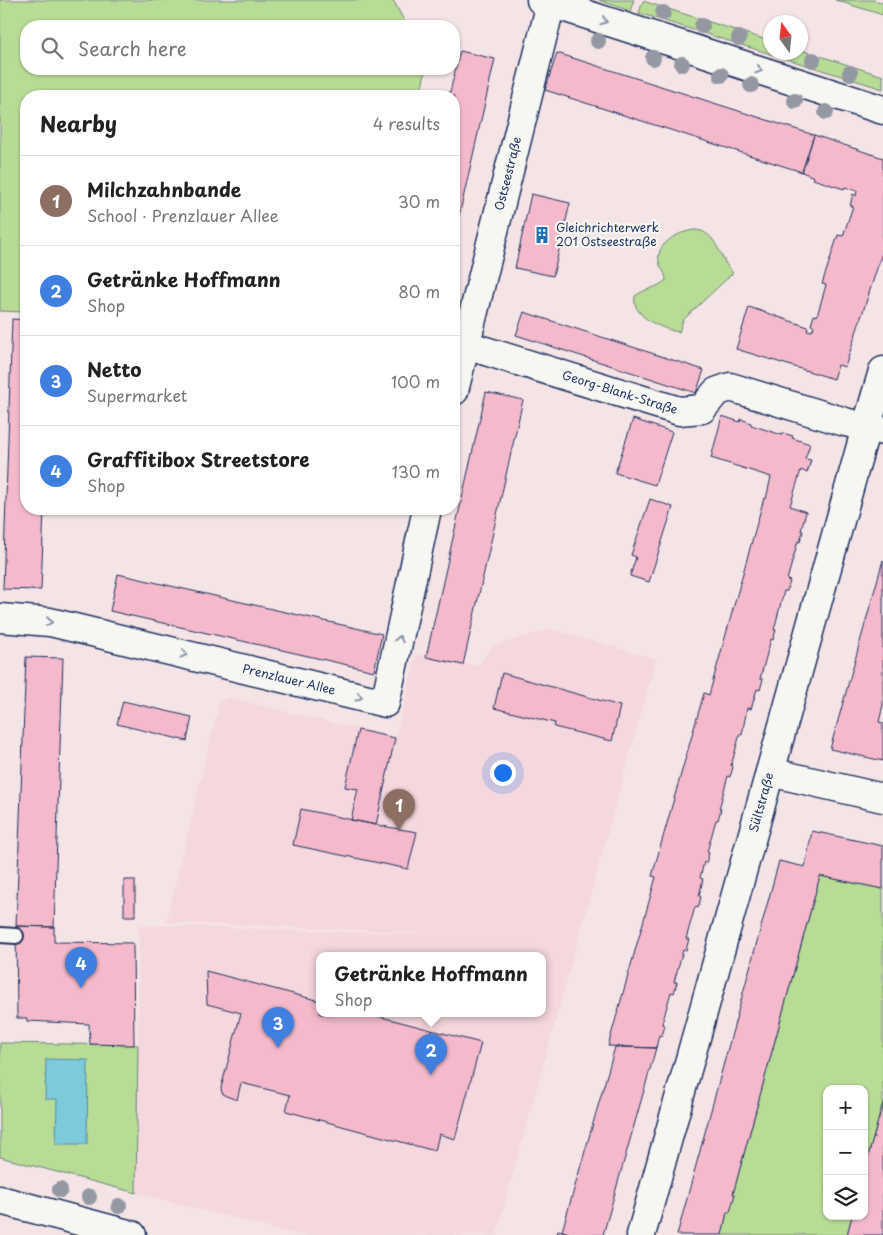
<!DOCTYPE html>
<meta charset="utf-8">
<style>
:root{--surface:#fff;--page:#f6f6f6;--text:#222;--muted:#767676;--line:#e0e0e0;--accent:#2563eb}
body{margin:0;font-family:"Playpen Sans",sans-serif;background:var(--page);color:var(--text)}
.controls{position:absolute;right:15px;bottom:15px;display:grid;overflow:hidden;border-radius:10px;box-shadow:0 1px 4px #0004}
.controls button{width:45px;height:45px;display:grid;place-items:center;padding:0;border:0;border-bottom:1px solid var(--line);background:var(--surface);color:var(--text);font:25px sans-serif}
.compass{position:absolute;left:763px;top:15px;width:45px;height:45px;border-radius:50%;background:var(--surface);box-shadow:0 1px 4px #0004;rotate:345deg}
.you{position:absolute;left:502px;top:772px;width:18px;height:18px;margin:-12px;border:4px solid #fff;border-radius:50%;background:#1a73e8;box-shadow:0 0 0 8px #1a73e833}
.badge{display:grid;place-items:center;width:32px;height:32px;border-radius:50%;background:var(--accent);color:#fff;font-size:16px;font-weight:700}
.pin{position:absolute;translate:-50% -41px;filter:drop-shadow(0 1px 2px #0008)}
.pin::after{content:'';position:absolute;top:26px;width:18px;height:15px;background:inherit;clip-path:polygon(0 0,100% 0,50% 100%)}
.popup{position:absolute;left:316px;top:952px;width:230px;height:65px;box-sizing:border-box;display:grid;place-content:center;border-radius:10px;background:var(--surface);filter:drop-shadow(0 1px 4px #0005);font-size:16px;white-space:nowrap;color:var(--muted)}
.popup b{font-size:19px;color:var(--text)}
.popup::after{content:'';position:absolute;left:50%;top:100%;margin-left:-10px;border:10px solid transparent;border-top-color:var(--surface)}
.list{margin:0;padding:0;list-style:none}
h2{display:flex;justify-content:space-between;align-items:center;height:65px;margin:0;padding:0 20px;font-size:21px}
h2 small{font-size:16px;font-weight:400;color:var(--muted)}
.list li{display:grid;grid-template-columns:32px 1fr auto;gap:15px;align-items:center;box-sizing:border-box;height:90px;padding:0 20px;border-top:1px solid var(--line)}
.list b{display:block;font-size:19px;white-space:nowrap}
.list p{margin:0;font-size:16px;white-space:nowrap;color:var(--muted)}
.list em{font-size:16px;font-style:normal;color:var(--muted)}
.icon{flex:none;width:28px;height:28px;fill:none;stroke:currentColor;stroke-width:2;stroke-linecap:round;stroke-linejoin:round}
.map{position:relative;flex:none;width:883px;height:1235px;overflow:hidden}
.search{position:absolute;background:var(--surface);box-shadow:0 1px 4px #0004;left:20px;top:20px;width:440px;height:55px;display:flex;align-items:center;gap:12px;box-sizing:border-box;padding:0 18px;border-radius:20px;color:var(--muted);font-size:19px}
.panel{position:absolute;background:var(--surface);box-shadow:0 1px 4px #0004;left:20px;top:90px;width:440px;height:425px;border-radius:20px}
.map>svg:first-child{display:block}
.built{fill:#f5d7de;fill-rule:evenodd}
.green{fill:#b8db95;stroke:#6a857a}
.water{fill:#7ccada;stroke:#558ca8}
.building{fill:#f4bacb;stroke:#1b2f5e}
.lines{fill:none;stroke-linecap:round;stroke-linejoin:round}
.lane-casing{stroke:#1b2f5e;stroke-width:18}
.street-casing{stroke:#1b2f5e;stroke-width:31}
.primary-casing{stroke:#1b2f5e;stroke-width:31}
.lane{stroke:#f6f6f2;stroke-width:14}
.street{stroke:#f6f6f2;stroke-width:28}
.primary{stroke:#f6f6f2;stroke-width:28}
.tree{fill:#9398a3}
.oneway{stroke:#8892a8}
.labels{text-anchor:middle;stroke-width:4.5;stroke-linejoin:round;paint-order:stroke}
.street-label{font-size:12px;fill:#1b2f5e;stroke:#f6f6f2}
.poi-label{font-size:12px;fill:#1b2f5e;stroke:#f6f6f2;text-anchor:start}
</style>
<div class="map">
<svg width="883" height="1235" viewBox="0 0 883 1235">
<rect width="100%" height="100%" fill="#f5e4e6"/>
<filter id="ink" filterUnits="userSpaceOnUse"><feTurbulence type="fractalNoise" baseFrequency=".02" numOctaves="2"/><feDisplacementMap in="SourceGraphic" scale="10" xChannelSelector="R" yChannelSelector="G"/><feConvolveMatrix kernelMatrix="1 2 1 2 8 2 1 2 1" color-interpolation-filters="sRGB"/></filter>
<g filter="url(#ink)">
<path class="built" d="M551 629 656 659 496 1235H297L136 1193 139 925 422 934 409 932 166 922 220 701 229 698 395 738 417 654 477 666 493 646ZM320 956H542V1014H320Z"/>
<path class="green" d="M0 0H393L407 26H26V69H426L420 96H26V312L0 311Z
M599 0H634L630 11Z
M835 0H874L883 3V15Z
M643 1 770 41V52H800L801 50 883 76V89L639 13Z
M694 230C718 230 719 260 733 273L683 320 679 332C662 329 631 317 635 296 644 289 658 288 666 280 666 273 661 270 659 262 655 243 679 232 694 230Z
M820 876 883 889V1103L864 1171V1089H827V1216H852L847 1235H722L727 1212H730L734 1194H733Z
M0 1043 138 1045 136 1193 0 1157Z"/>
<path class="water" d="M46 1059 88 1060 87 1144H56L57 1099H45Z"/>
<path class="building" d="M460 51 495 59 454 238V96H449Z
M557 53 814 135 802 172 545 90Z
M814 135 883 158V250L845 367 838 365 834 379 736 349 749 307 808 327 807 330 812 331 814 326 811 325 814 315 817 316 826 285 822 284 838 235 843 236 853 206H850L853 194 856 196 857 191 845 187 844 189 813 179 814 177 802 172Z
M531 194 570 203 553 276 515 268Z
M524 312 704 370 696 393 516 335Z
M12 319 26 320V509H44L41 590 3 589Z
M486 392 523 400 463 665 426 657Z
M722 416 740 422 741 419 751 423V425L782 435 783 433 793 436 792 438 810 444 805 459 811 460 807 473 801 470 790 506 806 512 801 531H803L800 542 798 541 787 580 790 581 787 591H784L774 630H776L773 640 771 639 760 679H763L760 690 757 689 751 709 747 708 742 735 740 734 731 766 733 767 730 777 728 776 719 809H721L718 820H716L707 852 709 853 706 863 704 862 700 878 703 879 699 896 701 897 698 908 695 907 686 939H689L686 950H683L674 982H677L674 993 671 992 662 1024 665 1025 662 1036 659 1035 656 1048 608 1046 656 877 652 876 704 693 709 695 764 498 766 499 771 477 711 458Z
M633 419 672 432 655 485 615 473Z
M650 499 673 507 649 582 630 576 636 557 631 555Z
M883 560V705L879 722 883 723V761L830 749Z
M118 574 382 634 374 671 110 611Z
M26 657 63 658 54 927 16 926Z
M502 673 620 706 612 741 554 727 555 723 494 708Z
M123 701 192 717 187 741 117 724Z
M358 730 395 738 376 825 351 820 358 789 345 787Z
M301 809 376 825 417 832 408 869 293 845Z
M812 831 883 846V889L820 876 733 1194H735L730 1212H727L722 1235H677L779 861 805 867Z
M124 880H135V916H124Z
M16 926 54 927V942L133 943 134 1045 90 1044 89 1024 27 1021V1018H17Z
M206 971 320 1001V1014H370L481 1043 455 1139 439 1134 435 1151 286 1111 290 1095 241 1083 237 1100 226 1096 222 1093 221 1088 241 1013 207 1004Z
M615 1047 656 1048 603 1235H576L562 1231Z
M883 1103V1235H847L852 1216H864V1171Z
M558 1230 562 1231 576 1235H557Z"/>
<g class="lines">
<g class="lane-casing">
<path id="lane" d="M0 935 16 936"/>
</g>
<g class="street-casing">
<g id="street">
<path id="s1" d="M466 345 679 411 702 409 716 392 730 387 845 422 883 431"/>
<path id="s2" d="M454 391 551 3"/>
<path id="s3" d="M0 618 50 622 385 703 427 509"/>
<path d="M770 772 883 798"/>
<path d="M0 1200 132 1235"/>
<path id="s4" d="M641 1235 862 442 883 371"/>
</g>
</g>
<g class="primary-casing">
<path id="primary" d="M541 0 883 110"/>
</g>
<use href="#lane" class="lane"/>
<use href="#street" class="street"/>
<use href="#primary" class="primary"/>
</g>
<g class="tree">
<circle cx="663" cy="13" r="8"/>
<circle cx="702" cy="26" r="8"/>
<circle cx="739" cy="38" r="8"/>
<circle cx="598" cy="41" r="8"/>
<circle cx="653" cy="58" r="8"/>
<circle cx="813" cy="60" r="8"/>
<circle cx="682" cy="64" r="8"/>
<circle cx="850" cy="73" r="8"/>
<circle cx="721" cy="75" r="8"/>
<circle cx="751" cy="85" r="8"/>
<circle cx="795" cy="101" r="8"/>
<circle cx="826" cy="112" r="8"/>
<circle cx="60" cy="1190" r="8"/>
<circle cx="89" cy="1197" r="8"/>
<circle cx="119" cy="1206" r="8"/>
</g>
<defs><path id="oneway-chevron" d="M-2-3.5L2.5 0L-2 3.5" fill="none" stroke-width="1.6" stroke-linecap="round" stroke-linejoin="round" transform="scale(1.25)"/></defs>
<g class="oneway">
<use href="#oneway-chevron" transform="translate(604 21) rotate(18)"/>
<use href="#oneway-chevron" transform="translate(759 70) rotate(18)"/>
<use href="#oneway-chevron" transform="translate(49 622) rotate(8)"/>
<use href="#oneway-chevron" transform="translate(399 639) rotate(-78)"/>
<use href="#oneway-chevron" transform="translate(184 654) rotate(14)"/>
<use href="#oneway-chevron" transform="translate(359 697) rotate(14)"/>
</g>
</g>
<defs>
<g id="building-bare" transform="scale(1.35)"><path d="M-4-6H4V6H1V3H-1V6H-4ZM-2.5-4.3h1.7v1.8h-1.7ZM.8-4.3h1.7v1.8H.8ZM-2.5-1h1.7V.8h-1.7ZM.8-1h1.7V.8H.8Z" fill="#1f6fb2" stroke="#f6f6f2" stroke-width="2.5" paint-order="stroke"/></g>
</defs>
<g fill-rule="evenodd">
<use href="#building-bare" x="542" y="235"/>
</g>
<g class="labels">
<g class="street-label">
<text dy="4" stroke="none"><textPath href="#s2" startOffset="224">Ostseestraße</textPath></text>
<text dy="4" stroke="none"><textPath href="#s1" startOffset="161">Georg-Blank-Straße</textPath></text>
<text dy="4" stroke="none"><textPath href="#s3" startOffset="296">Prenzlauer Allee</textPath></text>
<text dy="4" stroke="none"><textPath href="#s4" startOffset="449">Sültstraße</textPath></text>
</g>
<g class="poi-label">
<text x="556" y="232">Gleichrichterwerk<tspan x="556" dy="14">201 Ostseestraße</tspan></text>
</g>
</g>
</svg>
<div class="controls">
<button>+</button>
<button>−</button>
<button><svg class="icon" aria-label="layers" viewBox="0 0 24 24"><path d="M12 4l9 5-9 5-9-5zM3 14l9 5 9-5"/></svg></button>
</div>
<svg class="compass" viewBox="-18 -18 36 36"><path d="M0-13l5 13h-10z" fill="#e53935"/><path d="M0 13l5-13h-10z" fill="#767676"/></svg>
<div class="you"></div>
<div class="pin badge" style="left:399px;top:830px;background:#8d6e63">1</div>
<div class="pin badge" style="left:431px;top:1075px;background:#3f7fe0">2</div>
<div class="popup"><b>Getränke Hoffmann</b>Shop</div>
<div class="pin badge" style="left:278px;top:1048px;background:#3f7fe0">3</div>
<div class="pin badge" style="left:81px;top:988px;background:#3f7fe0">4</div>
<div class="search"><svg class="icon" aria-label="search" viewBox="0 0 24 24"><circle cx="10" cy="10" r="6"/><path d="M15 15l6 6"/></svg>Search here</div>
<section class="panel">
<h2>Nearby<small>4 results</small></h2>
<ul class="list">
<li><span class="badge" style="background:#8d6e63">1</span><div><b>Milchzahnbande</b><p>School · Prenzlauer Allee</p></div><em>30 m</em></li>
<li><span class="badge" style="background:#3f7fe0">2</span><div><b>Getränke Hoffmann</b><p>Shop</p></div><em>80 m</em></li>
<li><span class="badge" style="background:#3f7fe0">3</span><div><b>Netto</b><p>Supermarket</p></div><em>100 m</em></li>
<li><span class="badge" style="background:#3f7fe0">4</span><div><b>Graffitibox Streetstore</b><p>Shop</p></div><em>130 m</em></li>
</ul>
</section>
</div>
